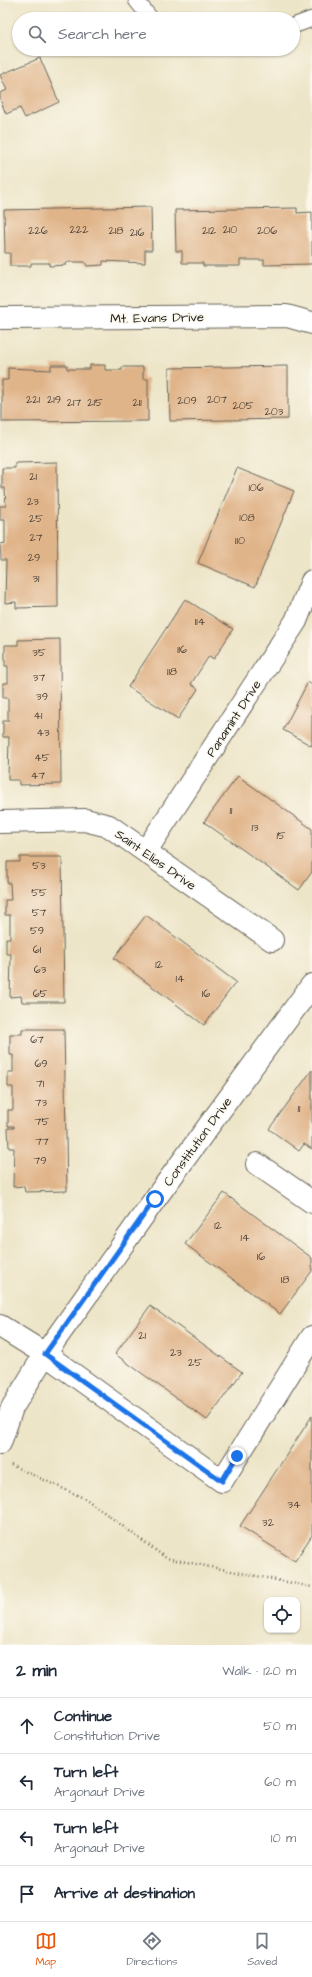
<!DOCTYPE html>
<meta charset="utf-8">
<style>
:root{--surface:#fff;--page:#f2f2f3;--text:#1f2937;--muted:#747a83;--line:#e0e1e3;--accent:#ea580c}
body{margin:0;font-family:"Architects Daughter",sans-serif;background:var(--page);color:var(--text)}
.controls{position:absolute;right:12px;bottom:12px;display:grid;overflow:hidden;border-radius:8px;box-shadow:0 1px 3px #0004}
.controls button{width:36px;height:36px;display:grid;place-items:center;padding:0;border:0;border-bottom:1px solid var(--line);background:var(--surface);color:var(--text);font:20px sans-serif}
.stop{position:absolute;width:12px;height:12px;margin:-9px;border:3px solid #1a73e8;border-radius:50%;background:#fff}
.stop.end{background:#1a73e8;border-color:#fff;box-shadow:0 1px 4px #0008}
.list{margin:0;padding:0;list-style:none}
h2{display:flex;justify-content:space-between;align-items:center;height:52px;margin:0;padding:0 16px;font-size:17px}
h2 small{font-size:13px;font-weight:400;color:var(--muted)}
.list li{display:grid;grid-template-columns:26px 1fr auto;gap:12px;align-items:center;box-sizing:border-box;height:56px;padding:0 16px;border-top:1px solid var(--line)}
.list b{display:block;font-size:15px;white-space:nowrap}
.list p{margin:0;font-size:13px;white-space:nowrap;color:var(--muted)}
.list em{font-size:13px;font-style:normal;color:var(--muted)}
.icon{flex:none;width:22px;height:22px;fill:none;stroke:currentColor;stroke-width:2;stroke-linecap:round;stroke-linejoin:round}
.map{position:relative;flex:none;width:312px;height:1645px;overflow:hidden}
.search{position:absolute;background:var(--surface);box-shadow:0 1px 3px #0004;left:12px;right:12px;top:12px;height:44px;display:flex;align-items:center;gap:10px;box-sizing:border-box;padding:0 14px;border-radius:22px;color:var(--muted);font-size:15px}
.sheet{height:276px;background:var(--surface)}
nav{display:flex;justify-content:space-around;align-items:center;box-sizing:border-box;height:56px;border-top:1px solid var(--line);background:var(--surface);font-size:11px;color:var(--muted)}
nav a{display:grid;justify-items:center;gap:2px}
nav .on{color:var(--accent)}
.map>svg:first-child{display:block}
.building{fill:#e0b489}
.lines{fill:none;stroke-linecap:round;stroke-linejoin:round}
.lane-casing{stroke:#656258;stroke-width:17}
.street-casing{stroke:#656258;stroke-width:24}
.path{stroke:#656258;stroke-width:2.5;stroke-dasharray:1 3;stroke-linecap:butt}
.lane{stroke:#fff;stroke-width:15}
.street{stroke:#fff;stroke-width:22}
.route{stroke:#1a73e8;stroke-width:5}
.labels{text-anchor:middle;stroke-width:3;stroke-linejoin:round;paint-order:stroke}
.number-label{font-size:11px;fill:#4d4237}
.street-label{font-size:13px;fill:#1c1c1c;stroke:#fbf7ec}
</style>
<div class="map">
<svg width="312" height="1645" viewBox="0 0 312 1645">
<rect width="100%" height="100%" fill="#fbf7ec"/>
<filter id="ink" filterUnits="userSpaceOnUse"><feTurbulence type="fractalNoise" baseFrequency=".025" numOctaves="2"/><feDisplacementMap in="SourceGraphic" scale="8" xChannelSelector="R" yChannelSelector="G"/><feConvolveMatrix kernelMatrix="1 2 1 2 8 2 1 2 1" color-interpolation-filters="sRGB"/></filter>
<filter id="wash" filterUnits="userSpaceOnUse"><feTurbulence type="fractalNoise" baseFrequency=".012" numOctaves="4" result="noise"/><feDisplacementMap in="SourceGraphic" scale="16" xChannelSelector="R" yChannelSelector="G"/><feGaussianBlur stdDeviation="0.9" result="paint"/><feColorMatrix in="noise" values="0 0 0 0 0 0 0 0 0 0 0 0 0 0 0 0 0 1.4 0 .05"/><feComposite in="paint" operator="in"/></filter>
<g filter="url(#wash)">
<rect width="100%" height="100%" fill="#ede5c8"/>
<g id="blocks">
<path class="building" d="M40 58 59 102 25 118 20 108 6 114 0 99V93L7 90 0 75Z
M151 207 152 250H145V263L103 261V265L87 266 85 262H69L65 263 66 265 49 266V263H31V266H10V253H5L4 210Z
M297 208V213L312 212V264L264 265V260H240V266H203V263H182V251H176L175 210Z
M51 365H67V369H90V365H105V370H122V367H143V379H148V421L2 422V380H8V368L51 370Z
M288 366V419L170 421 169 368Z
M57 462 58 607 16 608V602L5 603 6 560H1L0 544 5 543V520H0V506H6L5 488H2V468H15V463Z
M237 468 294 491 255 587 198 563Z
M185 599 233 629 214 659 209 656 191 684 198 689 178 719 128 687Z
M60 639 61 784 19 785V780H8L9 737H3V721H8V698H3V683H8V666H5V645H18V640Z
M308 682 312 685V746L283 730Z
M238 776 312 829V872L299 890 204 822Z
M20 857H62L64 1002H22L21 996 10 997 11 954H6V938H10V915H5V900H11L10 883H7V862H20Z
M146 915 236 982 204 1025 114 958Z
M22 1029H64L67 1191 25 1192 24 1186 13 1187 14 1148H9L8 1128H14V1126H8V1110H13V1087H8V1072H13V1055H10V1034H22Z
M312 1070V1149L304 1144 299 1151 269 1129Z
M224 1193 312 1258V1271L280 1314 185 1244Z
M150 1306 242 1372 207 1420 115 1354Z
M312 1416V1535L295 1561 240 1526Z"/>
</g>
</g>
<g filter="url(#ink)">
<use href="#blocks" fill-opacity="0" stroke="#656258" stroke-width="1"/>
<g class="lines">
<g class="lane-casing">
<path id="lane" d="M136 0 151 19
M293 26 312 19"/>
</g>
<g class="street-casing">
<path id="street" d="M0 318 287 316 312 323
M0 822 85 820 109 826 272 940
M146 851 296 621 312 581
M257 1164 312 1202
M0 1326 45 1354 222 1481 312 1337
M0 1443 12 1408 45 1354 155 1199 312 985"/>
</g>
<path class="path" d="M11 1465 86 1499 166 1558 312 1587"/>
<use href="#lane" class="lane"/>
<use href="#street" class="street"/>
</g>
</g>
<g class="lines" filter="url(#ink)">
<path class="route" d="M155 1199 45 1354 222 1481 237 1456"/>
</g>
<g class="labels">
<g class="number-label">
<text x="79" y="233">222</text>
<text x="230" y="233">210</text>
<text x="38" y="234">226</text>
<text x="116" y="234">218</text>
<text x="209" y="234">212</text>
<text x="267" y="234">206</text>
<text x="137" y="236">216</text>
<text x="33" y="403">221</text>
<text x="54" y="403">219</text>
<text x="217" y="403">207</text>
<text x="187" y="404">209</text>
<text x="74" y="406">217</text>
<text x="95" y="406">215</text>
<text x="137" y="406">211</text>
<text x="243" y="409">205</text>
<text x="274" y="415">203</text>
<text x="33" y="480">21</text>
<text x="256" y="491">106</text>
<text x="33" y="505">23</text>
<text x="247" y="521">108</text>
<text x="36" y="522">25</text>
<text x="36" y="541">27</text>
<text x="240" y="544">110</text>
<text x="34" y="561">29</text>
<text x="36" y="582">31</text>
<text x="200" y="625">114</text>
<text x="182" y="653">116</text>
<text x="39" y="656">35</text>
<text x="172" y="675">118</text>
<text x="39" y="681">37</text>
<text x="42" y="700">39</text>
<text x="38" y="719">41</text>
<text x="43" y="736">43</text>
<text x="42" y="761">45</text>
<text x="38" y="779">47</text>
<text x="231" y="814">11</text>
<text x="255" y="831">13</text>
<text x="281" y="839">15</text>
<text x="39" y="869">53</text>
<text x="39" y="896">55</text>
<text x="39" y="916">57</text>
<text x="37" y="934">59</text>
<text x="37" y="953">61</text>
<text x="159" y="968">12</text>
<text x="40" y="973">63</text>
<text x="180" y="982">14</text>
<text x="40" y="997">65</text>
<text x="206" y="997">16</text>
<text x="37" y="1043">67</text>
<text x="41" y="1067">69</text>
<text x="40" y="1087">71</text>
<text x="41" y="1106">73</text>
<text x="299" y="1112">11</text>
<text x="42" y="1125">75</text>
<text x="42" y="1145">77</text>
<text x="40" y="1164">79</text>
<text x="218" y="1229">12</text>
<text x="245" y="1241">14</text>
<text x="261" y="1260">16</text>
<text x="285" y="1283">18</text>
<text x="142" y="1339">21</text>
<text x="176" y="1356">23</text>
<text x="195" y="1366">25</text>
<text x="294" y="1508">34</text>
<text x="268" y="1526">32</text>
</g>
<g class="street-label">
<text transform="translate(157 317) rotate(-1)" y="5">Mt. Evans Drive</text>
<text transform="translate(233 718) rotate(-57)" y="5">Panamint Drive</text>
<text transform="translate(156 859) rotate(35)" y="5">Saint Elias Drive</text>
<text transform="translate(197 1141) rotate(-54)" y="5">Constitution Drive</text>
</g>
</g>
</svg>
<div class="controls">
<button><svg class="icon" aria-label="locate" viewBox="0 0 24 24"><circle cx="12" cy="12" r="6"/><path d="M12 2v4M12 18v4M2 12h4M18 12h4"/></svg></button>
</div>
<div class="stop" style="left:155px;top:1199px"></div>
<div class="stop end" style="left:237px;top:1456px"></div>
<div class="search"><svg class="icon" aria-label="search" viewBox="0 0 24 24"><circle cx="10" cy="10" r="6"/><path d="M15 15l6 6"/></svg>Search here</div>
</div>
<section class="sheet">
<h2>2 min<small>Walk · 120 m</small></h2>
<ul class="list">
<li><svg class="icon" aria-label="ahead" viewBox="0 0 24 24"><path d="M12 20V5M6 11l6-6 6 6"/></svg><div><b>Continue</b><p>Constitution Drive</p></div><em>50 m</em></li>
<li><svg class="icon" aria-label="left" viewBox="0 0 24 24"><path d="M17 20v-9H6M10 6l-5 5 5 5"/></svg><div><b>Turn left</b><p>Argonaut Drive</p></div><em>60 m</em></li>
<li><svg class="icon" aria-label="left" viewBox="0 0 24 24"><path d="M17 20v-9H6M10 6l-5 5 5 5"/></svg><div><b>Turn left</b><p>Argonaut Drive</p></div><em>10 m</em></li>
<li><svg class="icon" aria-label="arrive" viewBox="0 0 24 24"><path d="M6 21V4h12l-3 4 3 4H6"/></svg><div><b>Arrive at destination</b></div></li>
</ul>
</section>
<nav>
<a class="on"><svg class="icon" aria-label="map" viewBox="0 0 24 24"><path d="M3 6l6-2 6 2 6-2v14l-6 2-6-2-6 2zM9 4v14M15 6v14"/></svg>Map</a>
<a><svg class="icon" aria-label="directions" viewBox="0 0 24 24"><path d="M12 3l9 9-9 9-9-9zM9 14v-3h6M13 9l2 2-2 2"/></svg>Directions</a>
<a><svg class="icon" aria-label="saved" viewBox="0 0 24 24"><path d="M7 4h10v16l-5-4-5 4z"/></svg>Saved</a>
</nav>
